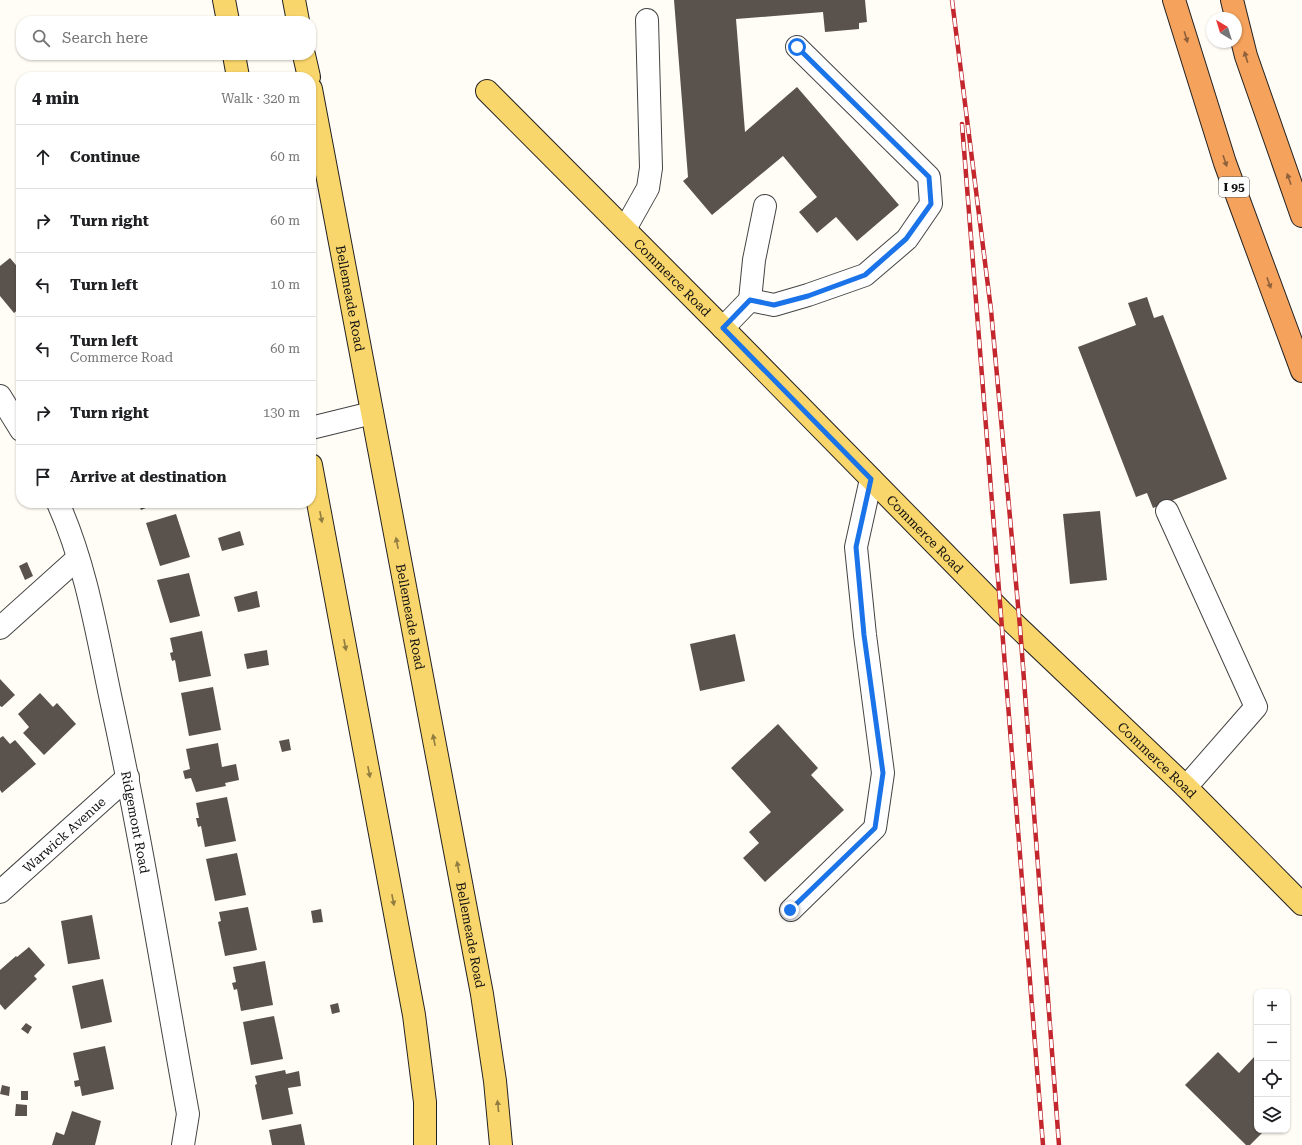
<!DOCTYPE html>
<meta charset="utf-8">
<style>
:root{--surface:#fff;--page:#f2f2f2;--text:#202124;--muted:#757577;--line:#e0e0e0}
body{margin:0;font-family:"Roboto Serif",serif;background:var(--page);color:var(--text)}
.controls{position:absolute;right:12px;bottom:12px;display:grid;overflow:hidden;border-radius:8px;box-shadow:0 1px 3px #0004}
.controls button{width:36px;height:36px;display:grid;place-items:center;padding:0;border:0;border-bottom:1px solid var(--line);background:var(--surface);color:var(--text);font:20px sans-serif}
.compass{position:absolute;left:1206px;top:12px;width:36px;height:36px;border-radius:50%;background:var(--surface);box-shadow:0 1px 3px #0004;rotate:322deg}
.stop{position:absolute;width:12px;height:12px;margin:-9px;border:3px solid #1a73e8;border-radius:50%;background:#fff}
.stop.end{background:#1a73e8;border-color:#fff;box-shadow:0 1px 4px #0008}
.list{margin:0;padding:0;list-style:none}
h2{display:flex;justify-content:space-between;align-items:center;height:52px;margin:0;padding:0 16px;font-size:17px}
h2 small{font-size:13px;font-weight:400;color:var(--muted)}
.list li{display:grid;grid-template-columns:26px 1fr auto;gap:12px;align-items:center;box-sizing:border-box;height:64px;padding:0 16px;border-top:1px solid var(--line)}
.list b{display:block;font-size:15px;white-space:nowrap}
.list p{margin:0;font-size:13px;white-space:nowrap;color:var(--muted)}
.list em{font-size:13px;font-style:normal;color:var(--muted)}
.icon{flex:none;width:22px;height:22px;fill:none;stroke:currentColor;stroke-width:2;stroke-linecap:round;stroke-linejoin:round}
.map{position:relative;flex:none;width:1302px;height:1145px;overflow:hidden}
.search{position:absolute;background:var(--surface);box-shadow:0 1px 3px #0004;left:16px;top:16px;width:300px;height:44px;display:flex;align-items:center;gap:10px;box-sizing:border-box;padding:0 14px;border-radius:16px;color:var(--muted);font-size:15px}
.panel{position:absolute;background:var(--surface);box-shadow:0 1px 3px #0004;left:16px;top:72px;width:300px;height:436px;border-radius:16px}
.map>svg:first-child{display:block}
.building{fill:#5a524d}
.lines{fill:none;stroke-linecap:round;stroke-linejoin:round}
.minor-casing{stroke:#444;stroke-width:24}
.major-casing{stroke:#222;stroke-width:24}
.highway-casing{stroke:#222;stroke-width:24}
.minor{stroke:#fff;stroke-width:22}
.major{stroke:#f9d66b;stroke-width:22}
.highway{stroke:#f5a25d;stroke-width:22}
.rail-casing{stroke:#c4262e;stroke-width:4.5}
.rail{stroke:#fff;stroke-width:3;stroke-dasharray:9;stroke-linecap:butt}
.oneway{fill:#8e613b}
.oneway2{fill:#917d42}
.route{stroke:#1a73e8;stroke-width:5}
.labels{text-anchor:middle;stroke-width:4;stroke-linejoin:round;paint-order:stroke}
.shield{fill:#fff;stroke:#585858;stroke-width:1}
.shield-label{font-size:12px;font-weight:bold;fill:#111}
.street-label{font-size:13px;fill:#111;stroke:#fff}
</style>
<div class="map">
<svg width="1302" height="1145" viewBox="0 0 1302 1145">
<rect width="100%" height="100%" fill="#fffdf5"/>
<path class="building" d="M674 0H865L867 22 859 23V29L825 32 823 12 736 19 745 132 797 87 899 205 857 241 836 217 817 233 799 212 817 197 783 156 712 215 683 181 688 177Z
M10 258 21 271V307L14 313 0 296V266Z
M1147 297 1154 318 1163 315 1227 479 1153 508 1147 493 1136 497 1078 347 1136 325 1128 303Z
M138 503H158L141 510Z
M1100 511 1107 580 1070 584 1063 514Z
M176 514 190 557 160 566 146 523Z
M240 531 244 545 222 551 218 538Z
M27 562 33 576 25 580 19 566Z
M189 573 200 616 170 623 157 580Z
M257 591 260 607 238 612 234 597Z
M202 631 211 676 179 682 175 660 172 661 170 653 173 652 170 638Z
M735 634 745 681 700 691 690 644Z
M267 650 269 665 247 669 244 654Z
M0 679 15 695 2 707 0 706Z
M213 687 221 730 189 736 181 693Z
M40 693 53 707 57 703 76 724 44 755 23 733 29 727 18 714Z
M778 724 818 768 811 775 844 810 765 882 743 858 759 843 749 832 771 812 731 768Z
M3 736 10 744 15 740 36 764 2 793 0 790V738Z
M289 739 291 750 282 752 279 741Z
M218 743 222 767 236 764 239 780 225 783 226 786 196 792 191 778 185 779 183 771 190 769 186 749Z
M227 797 236 841 205 847 201 826 198 827 196 818H199L196 803Z
M237 853 246 895 215 901 206 859Z
M248 907 257 950 225 956 218 922 221 921 219 912Z
M321 909 323 922 313 923 311 911Z
M92 915 100 959 68 964 61 921Z
M29 947 45 965 34 976 37 979 5 1010 0 1004V970L16 956 17 957Z
M265 961 273 1005 241 1011 237 989 234 990 232 983 236 982 233 967Z
M103 979 112 1022 81 1029 72 986Z
M338 1003 340 1012 332 1014 330 1005Z
M274 1016 283 1059 251 1065 243 1022Z
M26 1023 32 1027 28 1034 21 1029Z
M105 1046 114 1089 82 1096 80 1086 75 1087 74 1081 79 1080 73 1053Z
M1218 1052 1239 1073 1255 1056 1257 1058V1130H1265L1250 1145H1246L1185 1085Z
M285 1070 286 1074 299 1071 301 1086 288 1088 293 1114 262 1120 255 1085 257 1084 255 1076Z
M2 1085 10 1087 9 1096 0 1094Z
M21 1091H28V1100H21Z
M16 1104 27 1105V1116H15Z
M72 1111 101 1121 95 1145H52L56 1132 64 1135Z
M301 1124 305 1145H272L269 1130Z"/>
<g class="lines">
<g class="minor-casing">
<g id="minor">
<path d="M625 229 648 188 651 168 647 20"/>
<path d="M750 300 754 260 765 206"/>
<path d="M723 328 750 300 774 305 808 295 865 275 907 239 931 204 929 177 797 47"/>
<path d="M0 396 21 430"/>
<path d="M311 428 372 413"/>
<path id="s1" d="M58 503C86 565 97 634 111 700 141 837 163 976 188 1114L183 1145"/>
<path d="M1167 511 1256 707 1186 787"/>
<path d="M0 628 78 558"/>
<path id="s2" d="M0 892 128 777"/>
<path d="M791 910 875 828 883 773 865 635 856 547 871 479"/>
</g>
</g>
<g class="major-casing">
<g id="major">
<path d="M224 0 228 21"/>
<path d="M294 0 298 21"/>
<path d="M234 55 238 77"/>
<path d="M304 55 309 77"/>
<path id="s3" d="M311 89 482 994 495 1081 501 1145"/>
<path id="s4" d="M487 91 723 328 1002 612 1186 787 1302 904"/>
<path d="M311 465 414 1015 425 1102V1145"/>
</g>
</g>
<g class="highway-casing">
<path id="highway" d="M1174 0 1225 163 1302 371
M1232 0 1246 56 1302 216"/>
</g>
<use href="#minor" class="minor"/>
<use href="#major" class="major"/>
<use href="#highway" class="highway"/>
<g class="rail-casing">
<path id="rail" d="M952 0 991 310 1020 627 1059 1145
M962 124 1043 1145"/>
</g>
<use href="#rail" class="rail"/>
</g>
<defs><path id="oneway-solid" d="M-6-.8H1V-3.2L6.5 0L1 3.2V.8H-6Z"/></defs>
<g class="oneway">
<use href="#oneway-solid" transform="translate(1186 37) rotate(73)"/>
<use href="#oneway-solid" transform="translate(1246 57) rotate(-107)"/>
<use href="#oneway-solid" transform="translate(1225 161) rotate(71)"/>
<use href="#oneway-solid" transform="translate(1289 179) rotate(-109)"/>
<use href="#oneway-solid" transform="translate(1269 283) rotate(70)"/>
</g>
<g class="oneway2">
<use href="#oneway-solid" transform="translate(321 517) rotate(79)"/>
<use href="#oneway-solid" transform="translate(397 543) rotate(-101)"/>
<use href="#oneway-solid" transform="translate(345 645) rotate(79)"/>
<use href="#oneway-solid" transform="translate(434 740) rotate(-101)"/>
<use href="#oneway-solid" transform="translate(369 772) rotate(79)"/>
<use href="#oneway-solid" transform="translate(458 867) rotate(-101)"/>
<use href="#oneway-solid" transform="translate(393 900) rotate(79)"/>
<use href="#oneway-solid" transform="translate(498 1106) rotate(-96)"/>
</g>
<g class="lines">
<path class="route" d="M790 910 875 828 883 773 864 635 856 547 871 479 723 328 750 300 774 305 808 296 865 275 906 239 931 204 929 177 797 47"/>
</g>
<g class="labels">
<rect class="shield" x="1219" y="177" width="30" height="20" rx="3"/>
<g class="shield-label">
<text x="1234" y="191">I 95</text>
</g>
<g class="street-label">
<text dy="5" stroke="none"><textPath href="#s4" startOffset="263">Commerce Road</textPath></text>
<text dy="5" stroke="none"><textPath href="#s3" startOffset="213">Bellemeade Road</textPath></text>
<text dy="5" stroke="none"><textPath href="#s4" startOffset="623">Commerce Road</textPath></text>
<text dy="5" stroke="none"><textPath href="#s3" startOffset="537">Bellemeade Road</textPath></text>
<text dy="5" stroke="none"><textPath href="#s4" startOffset="947">Commerce Road</textPath></text>
<text dy="5" stroke="none"><textPath href="#s1" startOffset="329">Ridgemont Road</textPath></text>
<text dy="5" stroke="none"><textPath href="#s2" startOffset="86">Warwick Avenue</textPath></text>
<text dy="5" stroke="none"><textPath href="#s3" startOffset="861">Bellemeade Road</textPath></text>
</g>
</g>
</svg>
<div class="controls">
<button>+</button>
<button>−</button>
<button><svg class="icon" aria-label="locate" viewBox="0 0 24 24"><circle cx="12" cy="12" r="6"/><path d="M12 2v4M12 18v4M2 12h4M18 12h4"/></svg></button>
<button><svg class="icon" aria-label="layers" viewBox="0 0 24 24"><path d="M12 4l9 5-9 5-9-5zM3 14l9 5 9-5"/></svg></button>
</div>
<svg class="compass" viewBox="-18 -18 36 36"><path d="M0-13l5 13h-10z" fill="#e53935"/><path d="M0 13l5-13h-10z" fill="#757577"/></svg>
<div class="stop" style="left:797px;top:47px"></div>
<div class="stop end" style="left:790px;top:910px"></div>
<div class="search"><svg class="icon" aria-label="search" viewBox="0 0 24 24"><circle cx="10" cy="10" r="6"/><path d="M15 15l6 6"/></svg>Search here</div>
<section class="panel">
<h2>4 min<small>Walk · 320 m</small></h2>
<ul class="list">
<li><svg class="icon" aria-label="ahead" viewBox="0 0 24 24"><path d="M12 20V5M6 11l6-6 6 6"/></svg><div><b>Continue</b></div><em>60 m</em></li>
<li><svg class="icon" aria-label="right" viewBox="0 0 24 24"><path d="M7 20v-9h11M14 6l5 5-5 5"/></svg><div><b>Turn right</b></div><em>60 m</em></li>
<li><svg class="icon" aria-label="left" viewBox="0 0 24 24"><path d="M17 20v-9H6M10 6l-5 5 5 5"/></svg><div><b>Turn left</b></div><em>10 m</em></li>
<li><svg class="icon" aria-label="left" viewBox="0 0 24 24"><path d="M17 20v-9H6M10 6l-5 5 5 5"/></svg><div><b>Turn left</b><p>Commerce Road</p></div><em>60 m</em></li>
<li><svg class="icon" aria-label="right" viewBox="0 0 24 24"><path d="M7 20v-9h11M14 6l5 5-5 5"/></svg><div><b>Turn right</b></div><em>130 m</em></li>
<li><svg class="icon" aria-label="arrive" viewBox="0 0 24 24"><path d="M6 21V4h12l-3 4 3 4H6"/></svg><div><b>Arrive at destination</b></div></li>
</ul>
</section>
</div>
